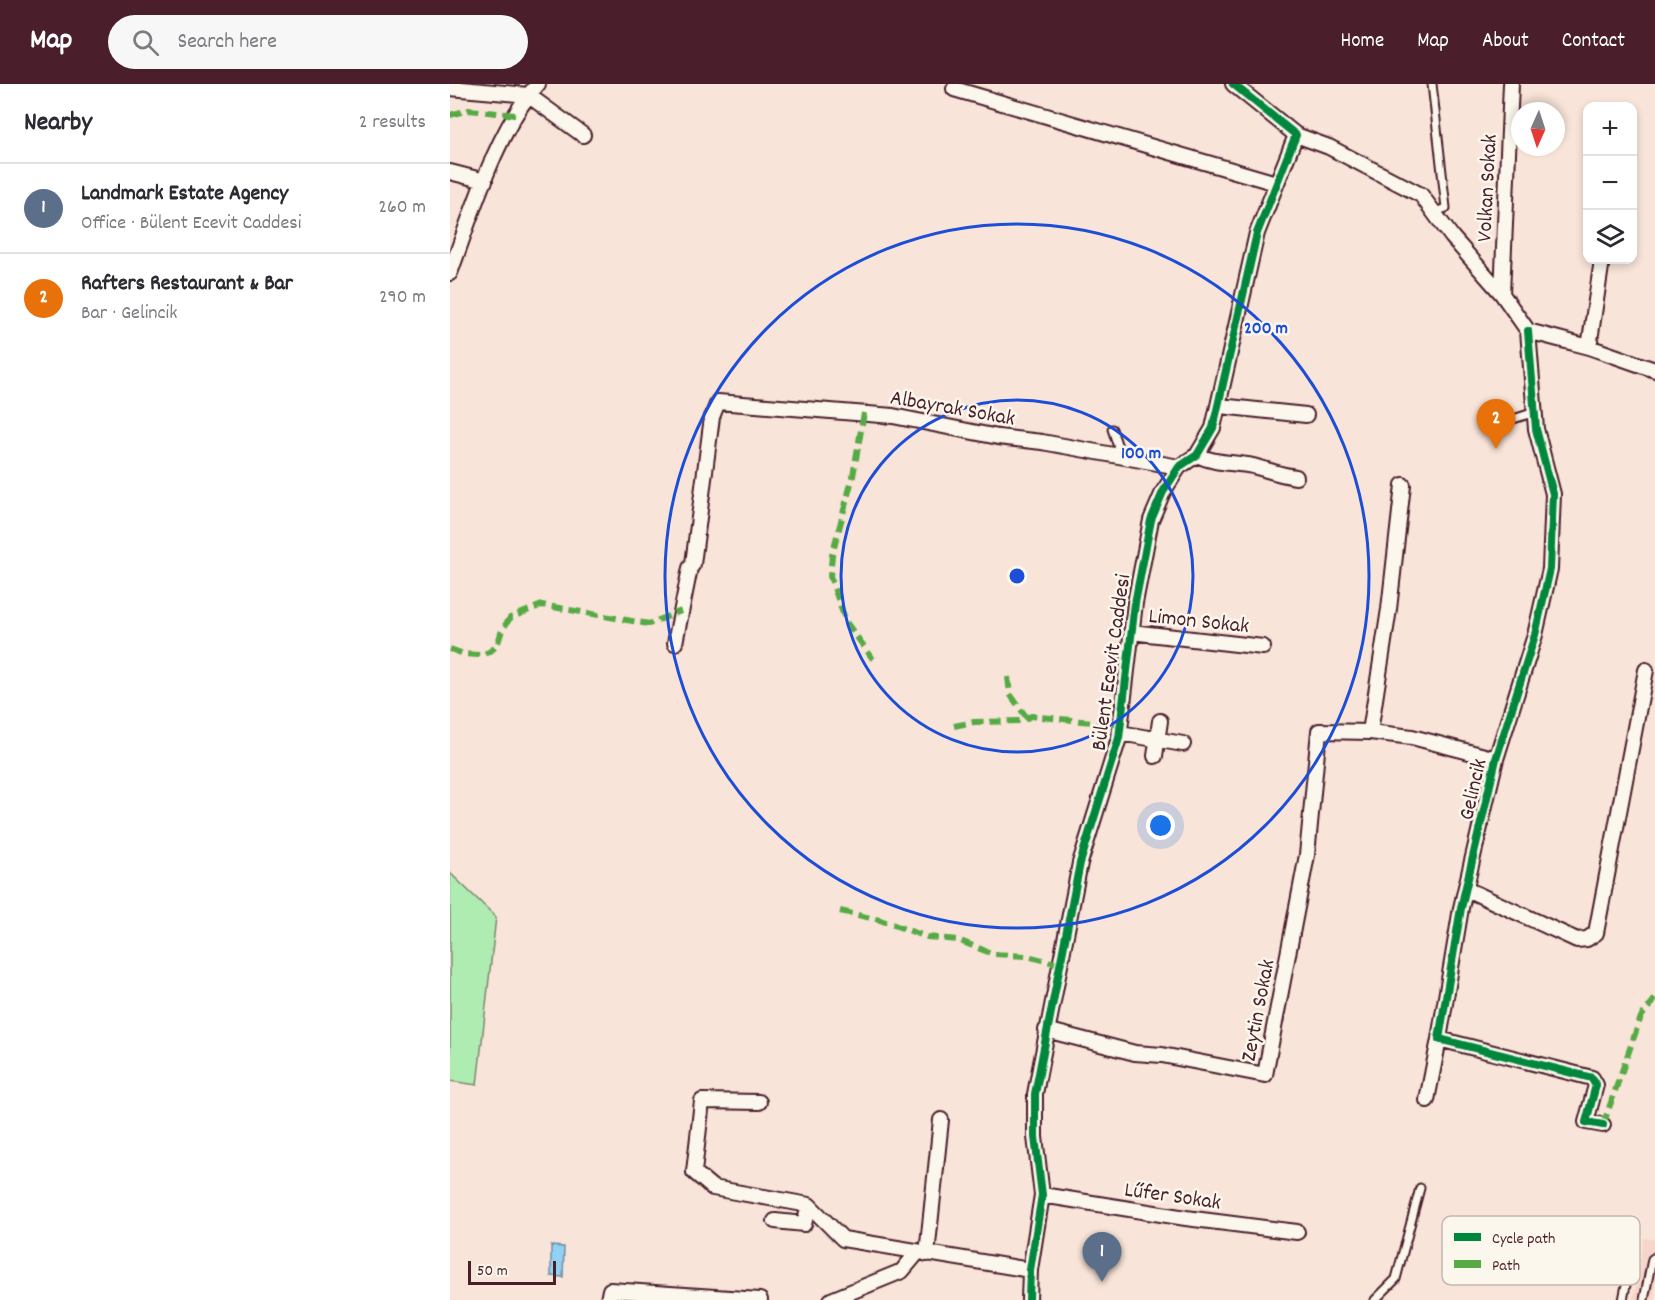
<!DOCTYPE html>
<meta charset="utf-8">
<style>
:root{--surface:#fff;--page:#f7f7f7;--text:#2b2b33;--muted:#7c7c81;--line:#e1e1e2;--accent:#4a1f2b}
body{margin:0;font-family:Dekko,sans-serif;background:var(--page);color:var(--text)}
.controls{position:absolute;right:18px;top:18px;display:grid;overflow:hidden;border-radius:12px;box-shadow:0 3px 9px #0003}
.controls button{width:54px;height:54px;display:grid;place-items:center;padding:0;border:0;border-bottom:2px solid var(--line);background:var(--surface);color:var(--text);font:30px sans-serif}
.compass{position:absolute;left:1061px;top:18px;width:54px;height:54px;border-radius:50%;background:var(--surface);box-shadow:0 3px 9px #0003;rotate:183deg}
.scale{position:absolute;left:18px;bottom:15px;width:88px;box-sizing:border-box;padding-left:6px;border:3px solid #4a1f2b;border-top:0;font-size:16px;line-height:21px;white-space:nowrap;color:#4a1f2b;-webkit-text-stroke:4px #fbf7ec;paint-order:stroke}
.you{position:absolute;left:711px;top:742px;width:21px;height:21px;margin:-15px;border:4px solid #fff;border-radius:50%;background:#1a73e8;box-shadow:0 0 0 9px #1a73e833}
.badge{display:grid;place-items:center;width:39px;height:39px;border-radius:50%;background:var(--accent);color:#fff;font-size:20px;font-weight:700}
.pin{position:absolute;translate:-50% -50px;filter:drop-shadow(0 2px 3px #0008)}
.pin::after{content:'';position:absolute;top:32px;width:21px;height:18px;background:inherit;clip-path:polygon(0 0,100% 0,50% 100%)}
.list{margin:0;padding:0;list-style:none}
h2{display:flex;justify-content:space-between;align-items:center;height:78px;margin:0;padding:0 24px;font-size:26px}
h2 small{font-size:20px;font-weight:400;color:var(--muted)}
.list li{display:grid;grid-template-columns:39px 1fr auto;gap:18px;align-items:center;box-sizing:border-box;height:90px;padding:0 24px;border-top:2px solid var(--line)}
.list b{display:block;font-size:22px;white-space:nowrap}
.list p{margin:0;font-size:20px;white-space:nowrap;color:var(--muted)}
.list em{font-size:20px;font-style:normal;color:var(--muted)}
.icon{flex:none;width:33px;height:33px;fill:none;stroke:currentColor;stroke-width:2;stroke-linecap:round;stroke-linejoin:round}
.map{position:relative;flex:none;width:1205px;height:1216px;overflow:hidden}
header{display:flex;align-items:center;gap:36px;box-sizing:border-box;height:84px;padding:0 30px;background:var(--accent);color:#fff}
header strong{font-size:28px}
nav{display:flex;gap:33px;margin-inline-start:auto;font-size:21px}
.search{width:420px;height:54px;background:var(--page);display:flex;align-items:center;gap:15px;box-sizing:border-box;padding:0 21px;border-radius:33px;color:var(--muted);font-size:22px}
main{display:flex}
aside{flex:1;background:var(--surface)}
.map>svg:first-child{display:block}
.built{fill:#f6d6ca}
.green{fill:#afecb2;stroke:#7c866e;stroke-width:1.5}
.water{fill:#91d2f2;stroke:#758aa2;stroke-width:1.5}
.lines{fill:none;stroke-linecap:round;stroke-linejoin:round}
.lane-casing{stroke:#4a1f2b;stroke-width:11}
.street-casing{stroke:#4a1f2b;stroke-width:18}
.lane{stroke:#fbf7ec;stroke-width:7}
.street{stroke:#fbf7ec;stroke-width:14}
.quiet{stroke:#57aa44;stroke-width:6;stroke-dasharray:12 6;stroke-linecap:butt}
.cycleway-casing{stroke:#fbf7ec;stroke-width:11}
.cycleway{stroke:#00873e;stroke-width:8}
.ring{fill:none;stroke:#1d4ed8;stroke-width:3}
.labels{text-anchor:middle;stroke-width:5;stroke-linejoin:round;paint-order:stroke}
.street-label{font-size:22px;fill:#4a1f2b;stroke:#fbf7ec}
.key{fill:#fbf7ec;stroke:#c6b6b2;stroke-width:1.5}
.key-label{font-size:16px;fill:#4a1f2b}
.centre{fill:#1d4ed8;stroke:#fbf7ec;stroke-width:3}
.ring-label{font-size:18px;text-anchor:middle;font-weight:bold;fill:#1d4ed8;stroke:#fbf7ec;stroke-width:5;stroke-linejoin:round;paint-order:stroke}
</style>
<header>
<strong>Map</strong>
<div class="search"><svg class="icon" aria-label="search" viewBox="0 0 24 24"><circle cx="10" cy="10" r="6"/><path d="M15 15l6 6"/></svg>Search here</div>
<nav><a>Home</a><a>Map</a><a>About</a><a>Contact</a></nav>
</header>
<main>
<aside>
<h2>Nearby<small>2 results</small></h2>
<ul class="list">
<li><span class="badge" style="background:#5c6f8a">1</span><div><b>Landmark Estate Agency</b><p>Office · Bülent Ecevit Caddesi</p></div><em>260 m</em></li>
<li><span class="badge" style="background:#e8710a">2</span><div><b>Rafters Restaurant &amp; Bar</b><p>Bar · Gelincik</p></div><em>290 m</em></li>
</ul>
</aside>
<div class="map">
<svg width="1205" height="1216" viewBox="0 0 1205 1216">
<rect width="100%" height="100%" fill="#f8e4d8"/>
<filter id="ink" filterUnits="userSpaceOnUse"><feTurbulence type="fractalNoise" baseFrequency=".0167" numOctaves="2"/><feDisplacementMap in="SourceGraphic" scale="12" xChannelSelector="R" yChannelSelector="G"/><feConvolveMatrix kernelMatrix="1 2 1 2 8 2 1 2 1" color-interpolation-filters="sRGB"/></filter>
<g filter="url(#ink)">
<path class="built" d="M1194 1154 1205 1156V1216H1183Z"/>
<path class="green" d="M0 789 46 833 27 1001 0 997Z"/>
<path class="water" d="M101 1162 114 1163 113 1193 101 1192Z"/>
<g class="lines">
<g class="lane-casing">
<path id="lane" d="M982 0 996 124 985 128
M1045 341 1085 328
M662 345 671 372
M925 1216 946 1195 970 1104
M1173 1216 1177 1196
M1194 1216 1202 1175 1205 1173"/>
</g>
<g class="street-casing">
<path id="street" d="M0 4 78 11 133 51
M504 5 826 99
M846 51 879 63 971 111 1002 153 1052 210 1078 247 1139 263 1205 286
M0 88 35 97
M0 189C21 132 47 44 88 0
M1052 210 1061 0
M1078 247 1086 345 1103 410 1100 485 1085 551 1046 675 1011 824 989 955 1142 994 1146 1001 1136 1038 1153 1041
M1139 263 1152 176
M770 322 856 331
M747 371C765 380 783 378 803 382 818 386 830 391 846 393
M681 548 813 563
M225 559 240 484 243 480 262 333 268 318 443 332 548 353 592 358 729 383
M920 648 939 525 953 401
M670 649 733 660
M705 672 710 637
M1016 805 1127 856 1137 855 1146 849 1196 586
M596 946 685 969 712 971 815 991 857 771 869 647 920 648 962 653 1046 675
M977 1016 989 955
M309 1018 252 1017 244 1088 263 1104 359 1121 393 1155 580 1186
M592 1111 736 1134 847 1148
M325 1137 354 1140 359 1121
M477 1170 491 1036
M158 1216 160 1206 310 1216
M381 1216 452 1187 468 1168
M579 1216 580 1186 592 1111 585 1053V1010L630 779 669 654 685 519 701 436 713 408 729 383 747 371 763 344 807 149 846 51 783 0"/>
</g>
<use href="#lane" class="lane"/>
<use href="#street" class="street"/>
<path class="quiet" d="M0 31 19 26 66 31
M414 329 403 392 382 471 380 492 396 538 423 575
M0 565 14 570 31 571 39 568 47 562 52 546 60 534 92 521 199 540 231 527
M558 593 560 610 577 634
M504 642 524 638 572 637 581 632 672 641
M390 827 430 836 477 853 508 856 543 870 577 872 609 880
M1153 1041 1191 933 1205 915"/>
<g class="cycleway-casing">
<path id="cycleway" d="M1078 247 1086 345 1103 410 1100 485 1085 551 1046 675 1011 824 989 955 1142 994 1146 1001 1136 1038 1153 1041
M579 1216 580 1186 592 1111 585 1053V1010L630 779 669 654 685 519 701 436 713 408 729 383 747 371 763 344 807 149 846 51 783 0"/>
</g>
<use href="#cycleway" class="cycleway"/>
</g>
</g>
<g class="ring">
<circle cx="567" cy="492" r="176"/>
<circle cx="567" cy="492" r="352"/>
</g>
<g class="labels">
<g class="street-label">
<text transform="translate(1035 104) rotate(-87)" y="8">Volkan Sokak</text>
<text transform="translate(503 322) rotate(10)" y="8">Albayrak Sokak</text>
<text transform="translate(749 535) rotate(6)" y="8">Limon Sokak</text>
<text transform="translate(659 578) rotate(-82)" y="8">Bülent Ecevit Caddesi</text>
<text transform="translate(1021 705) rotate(-77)" y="8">Gelincik</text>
<text transform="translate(806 926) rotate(-79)" y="8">Zeytin Sokak</text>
<text transform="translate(723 1110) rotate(8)" y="8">Lűfer Sokak</text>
</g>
</g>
<rect x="992" y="1132" width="198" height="69" rx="9" class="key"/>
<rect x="1004" y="1149" width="27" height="8" fill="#00873e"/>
<rect x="1004" y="1176" width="27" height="8" fill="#57aa44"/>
<g class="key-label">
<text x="1042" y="1159">Cycle path</text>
<text x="1042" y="1186">Path</text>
</g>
<circle cx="567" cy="492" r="9" class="centre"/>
<g class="ring-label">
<text x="816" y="249">200 m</text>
<text x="691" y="374">100 m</text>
</g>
</svg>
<div class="controls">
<button>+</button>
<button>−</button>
<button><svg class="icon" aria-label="layers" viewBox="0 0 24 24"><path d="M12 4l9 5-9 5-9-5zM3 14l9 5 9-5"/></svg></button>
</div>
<svg class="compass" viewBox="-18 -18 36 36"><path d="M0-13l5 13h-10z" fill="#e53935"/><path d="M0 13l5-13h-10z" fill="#7c7c81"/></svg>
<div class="scale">50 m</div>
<div class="you"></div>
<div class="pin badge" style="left:652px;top:1198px;background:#5c6f8a">1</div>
<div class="pin badge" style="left:1046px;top:365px;background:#e8710a">2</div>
</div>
</main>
